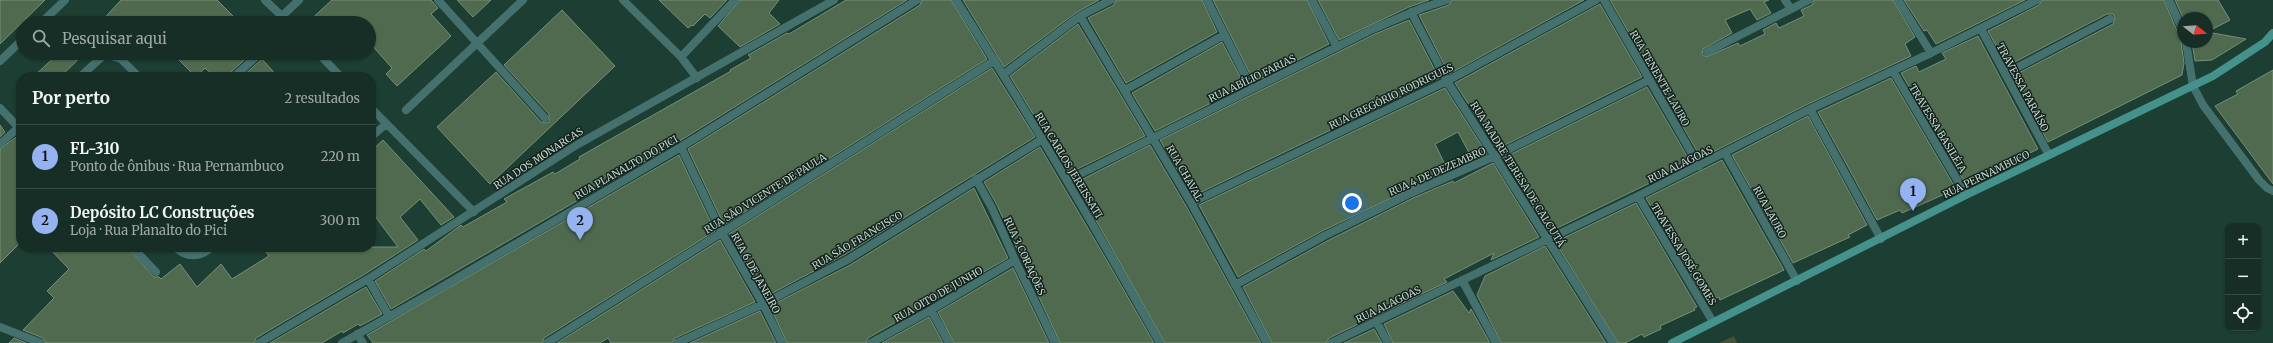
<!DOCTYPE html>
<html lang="pt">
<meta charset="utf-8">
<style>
:root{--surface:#162e26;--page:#233a32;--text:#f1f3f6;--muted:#9ea8a7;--line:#354a43;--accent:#95b2f1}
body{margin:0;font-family:Merriweather,serif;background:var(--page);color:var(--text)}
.controls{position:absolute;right:12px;bottom:12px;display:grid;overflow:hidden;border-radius:8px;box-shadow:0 1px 3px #0004}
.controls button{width:36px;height:36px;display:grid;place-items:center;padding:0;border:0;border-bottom:1px solid var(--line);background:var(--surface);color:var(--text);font:20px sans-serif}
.compass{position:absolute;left:2177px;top:12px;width:36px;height:36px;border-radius:50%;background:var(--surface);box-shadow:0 1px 3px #0004;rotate:107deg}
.you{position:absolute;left:1352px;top:203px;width:14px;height:14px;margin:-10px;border:3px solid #fff;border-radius:50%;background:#1a73e8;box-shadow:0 0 0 6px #1a73e833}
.badge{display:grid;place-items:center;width:26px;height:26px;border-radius:50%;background:var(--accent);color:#111;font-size:13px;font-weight:700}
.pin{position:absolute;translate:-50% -33px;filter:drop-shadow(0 1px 2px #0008)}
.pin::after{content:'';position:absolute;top:21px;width:14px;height:12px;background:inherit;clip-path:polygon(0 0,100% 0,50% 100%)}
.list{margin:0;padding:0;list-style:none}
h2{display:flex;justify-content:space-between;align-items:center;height:52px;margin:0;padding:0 16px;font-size:17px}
h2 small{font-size:13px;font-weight:400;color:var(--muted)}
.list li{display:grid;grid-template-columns:26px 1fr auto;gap:12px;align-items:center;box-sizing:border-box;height:64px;padding:0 16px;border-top:1px solid var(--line)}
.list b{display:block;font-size:15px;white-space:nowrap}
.list p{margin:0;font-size:13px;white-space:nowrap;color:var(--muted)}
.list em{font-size:13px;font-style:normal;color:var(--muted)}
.icon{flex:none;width:22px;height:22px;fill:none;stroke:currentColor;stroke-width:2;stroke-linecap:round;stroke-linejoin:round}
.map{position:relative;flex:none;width:2273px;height:343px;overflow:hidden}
.search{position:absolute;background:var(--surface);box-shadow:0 1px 3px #0004;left:16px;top:16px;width:360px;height:44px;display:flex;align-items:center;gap:10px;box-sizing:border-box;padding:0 14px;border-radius:22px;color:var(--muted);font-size:15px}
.panel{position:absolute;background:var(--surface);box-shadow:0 1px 3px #0004;left:16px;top:72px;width:360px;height:180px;border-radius:16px}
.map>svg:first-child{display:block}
.green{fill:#475134}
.building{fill:#4f6a4f;stroke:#778f77}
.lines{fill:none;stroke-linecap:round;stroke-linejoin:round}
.street{stroke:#44716e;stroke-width:8}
.secondary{stroke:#45928d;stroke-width:8}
.labels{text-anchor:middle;stroke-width:3;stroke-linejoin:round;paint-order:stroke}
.street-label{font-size:10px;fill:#c5d7cf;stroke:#13221c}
</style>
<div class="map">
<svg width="2273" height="343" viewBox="0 0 2273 343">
<rect width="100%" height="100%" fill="#1d3e32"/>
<path class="green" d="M1734 336 1737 343H1719Z"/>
<path class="building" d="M0 0H45L0 44Z
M121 0H217L240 23H182L178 19 175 23H100Z
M332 0H431L438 8 431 14 451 36 397 86 386 74 392 68 369 42V23H307Z
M457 0H491L473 17Z
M659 0H727L710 18 705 14 693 26 692 25 688 28Z
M740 0H779L769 13 780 24 740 47 718 26Z
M846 0H907L678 142 391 309 375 281 424 249 426 251 461 225 463 227 507 202 504 199 553 172 555 174 580 159 579 157 731 71 730 70 751 58 748 55 787 33 789 34Z
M922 0H951L987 59 724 225 688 149 920 5Z
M963 0H1099L1077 12 1004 67Z
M1116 0H1202L1217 32 1126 83 1088 18 1114 5Z
M1213 0H1307L1329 44 1254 82Z
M1318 0H1429L1409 7 1339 40Z
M1452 0H1584L1449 74 1419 15 1449 5Z
M1610 0H1769L1764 2 1771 13 1757 20 1750 9 1725 20 1732 33 1703 49 1702 54 1706 57 1738 43 1740 46 1765 34 1763 30 1776 23 1779 28 1804 16 1801 10 1812 5 1814 0H1893L1915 37 1905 44 1911 56 1808 104 1701 158Z
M1904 0H2025L1936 44 1927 30 1924 31Z
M2042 0H2164L2178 33 2183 36 2181 42 2184 63 2182 75 2048 142 2013 76 2113 24 2115 19 2113 14H2107L2007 66 1988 31 2039 5Z
M2175 0H2218L2230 20 2207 32 2246 39 2212 60 2195 61 2192 42H2207V18H2183Z
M1600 4 1642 77 1497 149 1455 83Z
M562 10 615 66 490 184 437 127 496 72 541 122 546 123 549 122V114L504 65Z
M1409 20 1439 78 1193 196 1160 140 1375 34Z
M1078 24 1145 136 1069 173 1010 76Z
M1978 36 2038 149 1966 185 1901 73 1916 66 1919 72 1946 59 1942 53Z
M1222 42 1245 86 1155 131 1132 93Z
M59 53H85L60 77H33Z
M172 53H252L230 73 229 77H215L205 68 196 77Z
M262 59 278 77H242Z
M992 68 1035 137 844 255 765 297 729 234Z
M2273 70V184L2215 106 2238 94 2236 91Z
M1891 78 1956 189 1902 213 1900 210 1877 220 1818 112Z
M1647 87 1691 163 1549 232 1503 158Z
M1445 88 1487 154 1473 160 1458 132 1435 144 1448 171 1322 231 1238 277 1199 205Z
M1808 116 1867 225 1848 235 1850 237 1793 263 1732 155Z
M0 125 5 132 0 137Z
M19 135H21V242L0 263V149Z
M383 140 454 217 441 225 420 199 400 217 418 240 365 274 256 338 254 343H46L43 338 23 330 54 298 47 291 69 269 48 247H127L154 277H159L161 279 180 264 197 287 221 264 232 279 269 256 262 247H398L371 211V151Z
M1150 145 1186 206 1261 343H1165L1075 183Z
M1040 147 1106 259 1154 343H1060L997 205 984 182Z
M679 155 715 231 544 338 542 343H373L367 335Z
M1722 160 1784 270 1720 300 1719 297 1707 302 1646 198Z
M1493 163 1539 237 1491 260 1494 253 1444 279 1447 282 1329 338 1326 343H1272L1243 287 1327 241 1413 198 1453 181 1454 183Z
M974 188 1008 258 868 338 866 343H787L770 306 850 265Z
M1636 203 1697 307 1694 308 1695 310 1660 326 1661 329 1644 337 1642 334 1625 343H1618L1555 242Z
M720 240 755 302 675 338 672 343H611L608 338 600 343H557Z
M1545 246 1606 343H1501L1477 295 1485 276Z
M1013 268 1049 343H954L938 312Z
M366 287 382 314 360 326 358 324 343 333 342 331 322 343H270Z
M1453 291 1469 313 1471 309 1490 343H1393L1384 324Z
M760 311 776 343H690Z
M929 317 943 343H882Z
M1374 329 1382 343H1344Z
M14 338 26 343H9Z"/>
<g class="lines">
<path class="street" d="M265 0 289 23
M438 0 545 118
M623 0 681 57 697 78
M956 0C1028 112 1095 227 1160 343
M1207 0 1252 89
M1312 0 1337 47
M1604 0 1699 166
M1785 0 1791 9
M1898 0 1931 53
M2169 0 2183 31
M1411 12 1447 81 1613 343
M282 16 299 0
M1080 16 1191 203 1267 343
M41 23 65 0
M1981 29 2049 155
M2186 42 2193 86 2203 105 2259 180 2267 188 2273 191
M1707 52 1809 0
M318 53 341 77
M681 57 735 0
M0 61 23 39
M1893 71 1966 195
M1004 74 1080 16 1111 0
M2005 74 2110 19
M80 77 105 54 121 59 139 77
M234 77 260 53
M1125 90 1224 35
M0 108 21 130
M371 108 474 212
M1810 109 1881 239
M406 110 523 0
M371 137 386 124
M0 144 19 127
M681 147 722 233 763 304 782 343
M1725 153 1797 281
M976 179 992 208 1015 260 1055 343
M1068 180 1373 29 1422 8 1447 0
M1638 196 1713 322
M1191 203 1447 81 1596 0
M132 247 156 272
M175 247C186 258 200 258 212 247
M368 279 389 316
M1462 280 1496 343
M1235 285 1324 236 1411 193 1495 156 1649 80
M931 310 949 343
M1376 321 1388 343
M0 327 41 343
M357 334 363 343
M259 343 368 279 575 146 834 0
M342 343 435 291 681 147 917 0
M547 343 995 60
M677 343 763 304 847 260 1041 140
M871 343 931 310 1015 260
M1331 343 1638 196 1810 109 1931 53 2037 0"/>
<path class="secondary" d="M1672 343 1966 195 2213 76 2265 42 2273 33"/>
</g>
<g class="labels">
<g class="street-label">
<text transform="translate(1252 78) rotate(-26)" y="4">RUA ABÍLIO FARIAS</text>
<text transform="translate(1660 78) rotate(60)" y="4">RUA TENENTE LAURO</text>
<text transform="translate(2023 87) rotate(62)" y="4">TRAVESSA PARAÍSO</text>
<text transform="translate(1391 96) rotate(-26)" y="4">RUA GREGÓRIO RODRIGUES</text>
<text transform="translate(1938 128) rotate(59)" y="4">TRAVESSA BASILÉIA</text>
<text transform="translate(538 158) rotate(-33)" y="4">RUA DOS MONARCAS</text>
<text transform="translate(1680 164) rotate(-26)" y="4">RUA ALAGOAS</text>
<text transform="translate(1069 165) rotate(59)" y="4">RUA CARLOS JEREISSATI</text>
<text transform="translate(626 167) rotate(-30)" y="4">RUA PLANALTO DO PICI</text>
<text transform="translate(1437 171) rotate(-24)" y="4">RUA 4 DE DEZEMBRO</text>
<text transform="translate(1185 173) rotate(60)" y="4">RUA CHAVAL</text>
<text transform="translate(1518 174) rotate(58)" y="4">RUA MADRE TERESA DE CALCUTÁ</text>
<text transform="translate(1986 174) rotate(-26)" y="4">RUA PERNAMBUCO</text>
<text transform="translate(765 193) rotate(-32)" y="4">RUA SÃO VICENTE DE PAULA</text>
<text transform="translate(1770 212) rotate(61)" y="4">RUA LAURO</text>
<text transform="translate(857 240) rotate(-31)" y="4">RUA SÃO FRANCISCO</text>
<text transform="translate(1684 254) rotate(59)" y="4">TRAVESSA JOSÉ GOMES</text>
<text transform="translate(1025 256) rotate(65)" y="4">RUA 3 CORAÇÕES</text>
<text transform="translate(756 273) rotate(61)" y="4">RUA 6 DE JANEIRO</text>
<text transform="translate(938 294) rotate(-30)" y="4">RUA OITO DE JUNHO</text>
<text transform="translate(1388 304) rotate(-26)" y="4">RUA ALAGOAS</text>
</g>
</g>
</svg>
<div class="controls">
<button>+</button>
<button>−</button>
<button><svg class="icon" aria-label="locate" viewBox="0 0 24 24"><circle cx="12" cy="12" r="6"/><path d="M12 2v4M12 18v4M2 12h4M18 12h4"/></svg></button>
</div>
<svg class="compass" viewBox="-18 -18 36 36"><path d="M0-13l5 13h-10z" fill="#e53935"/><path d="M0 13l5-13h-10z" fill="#9ea8a7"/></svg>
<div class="you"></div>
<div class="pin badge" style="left:1913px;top:211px">1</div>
<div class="pin badge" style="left:580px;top:240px">2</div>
<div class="search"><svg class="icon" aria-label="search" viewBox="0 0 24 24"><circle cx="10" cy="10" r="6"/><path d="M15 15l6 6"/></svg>Pesquisar aqui</div>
<section class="panel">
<h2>Por perto<small>2 resultados</small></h2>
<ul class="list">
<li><span class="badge">1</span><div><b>FL-310</b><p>Ponto de ônibus · Rua Pernambuco</p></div><em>220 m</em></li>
<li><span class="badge">2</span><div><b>Depósito LC Construções</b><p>Loja · Rua Planalto do Pici</p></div><em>300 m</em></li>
</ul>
</section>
</div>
